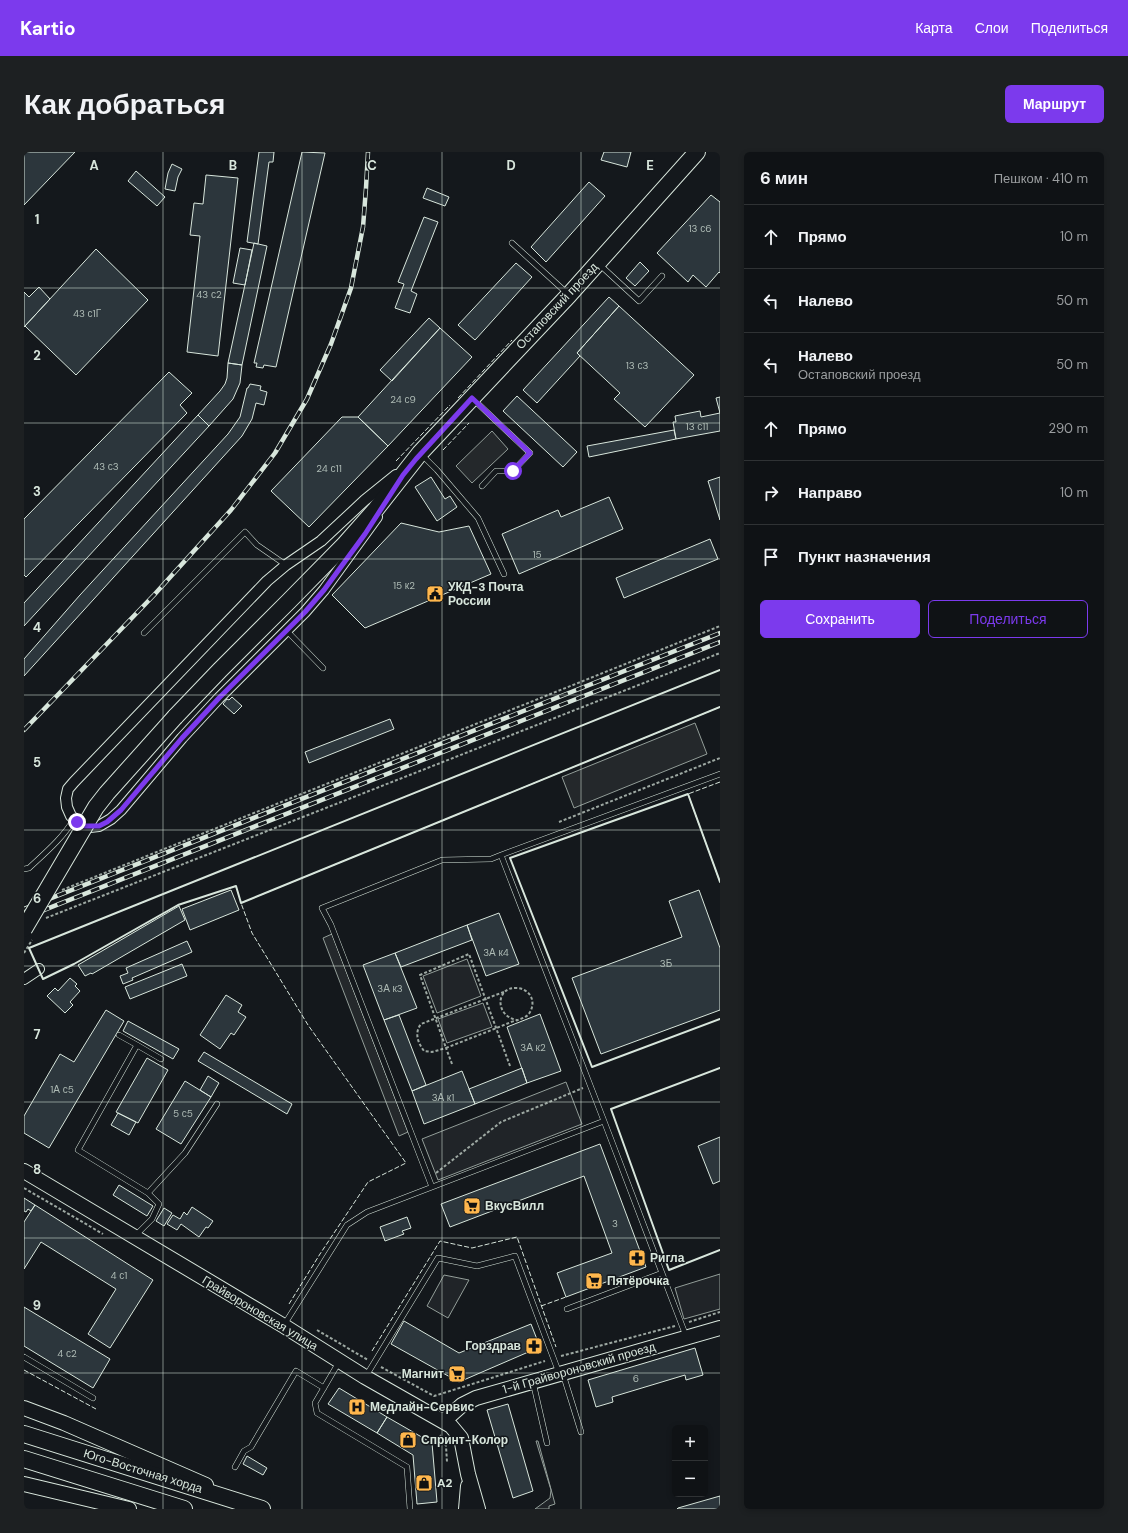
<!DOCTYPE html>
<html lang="ru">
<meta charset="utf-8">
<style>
:root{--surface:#0f1215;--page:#1d2022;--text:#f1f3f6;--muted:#9b9ea0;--line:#2f3234;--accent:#7c3aed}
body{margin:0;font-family:"DM Sans",sans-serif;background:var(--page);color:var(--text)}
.controls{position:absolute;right:12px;bottom:12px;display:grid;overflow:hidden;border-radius:6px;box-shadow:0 2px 6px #0003}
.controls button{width:36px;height:36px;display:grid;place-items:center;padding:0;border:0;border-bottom:1px solid var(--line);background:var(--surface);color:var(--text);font:20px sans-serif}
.stop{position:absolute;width:12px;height:12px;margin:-9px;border:3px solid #7c3aed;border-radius:50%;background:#fff}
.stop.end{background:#7c3aed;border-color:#fff;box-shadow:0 1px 4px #0008}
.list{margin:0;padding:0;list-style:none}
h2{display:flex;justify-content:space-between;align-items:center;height:52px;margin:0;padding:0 16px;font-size:17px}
h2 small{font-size:13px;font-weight:400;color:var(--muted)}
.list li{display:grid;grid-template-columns:26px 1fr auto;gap:12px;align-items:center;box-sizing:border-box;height:64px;padding:0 16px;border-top:1px solid var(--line)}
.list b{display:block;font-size:15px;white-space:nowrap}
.list p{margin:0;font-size:13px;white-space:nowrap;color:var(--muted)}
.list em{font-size:13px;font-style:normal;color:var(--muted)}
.actions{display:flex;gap:8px;padding:12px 16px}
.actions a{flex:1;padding:9px 0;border:1px solid var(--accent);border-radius:6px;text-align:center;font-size:14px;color:var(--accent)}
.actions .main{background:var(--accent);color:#fff}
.icon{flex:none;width:22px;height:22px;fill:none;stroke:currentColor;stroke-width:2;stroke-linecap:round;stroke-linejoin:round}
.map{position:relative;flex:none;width:696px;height:1357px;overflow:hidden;border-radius:6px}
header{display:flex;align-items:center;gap:24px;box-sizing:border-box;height:56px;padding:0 20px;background:var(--accent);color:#fff}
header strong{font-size:19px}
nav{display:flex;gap:22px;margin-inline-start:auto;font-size:14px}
.intro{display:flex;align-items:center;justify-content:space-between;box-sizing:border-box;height:96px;padding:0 24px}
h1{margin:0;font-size:28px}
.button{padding:10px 18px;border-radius:6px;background:var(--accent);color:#fff;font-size:14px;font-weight:700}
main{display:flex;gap:24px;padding:0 24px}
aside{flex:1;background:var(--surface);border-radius:6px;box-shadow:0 2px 6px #0003}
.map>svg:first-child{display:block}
.green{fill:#202428;stroke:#939e99}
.parking{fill:#24282b;stroke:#939e99}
.building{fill:#2c363c;stroke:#d8e6dc}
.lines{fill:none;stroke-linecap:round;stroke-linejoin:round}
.lane-casing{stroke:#d8e6dc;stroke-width:6}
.street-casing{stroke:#d8e6dc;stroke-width:12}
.secondary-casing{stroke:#d8e6dc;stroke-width:16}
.primary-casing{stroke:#d8e6dc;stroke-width:18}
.path{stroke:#9da8a2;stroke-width:2;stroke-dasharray:3 2;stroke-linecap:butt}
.lane{stroke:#14181c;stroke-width:5}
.street{stroke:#14181c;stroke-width:10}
.secondary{stroke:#14181c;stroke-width:14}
.primary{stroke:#14181c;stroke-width:16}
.rail-casing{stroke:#d8e6dc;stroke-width:4.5}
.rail{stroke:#14181c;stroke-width:3;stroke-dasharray:9;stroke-linecap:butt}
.primary-bridge-casing{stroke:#d8e6dc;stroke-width:18;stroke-linecap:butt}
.primary-bridge{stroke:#14181c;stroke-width:16}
.fence{stroke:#d8e6dc;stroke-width:1;stroke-dasharray:5 2;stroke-linecap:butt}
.wall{stroke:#d8e6dc;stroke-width:2}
.route{stroke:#7c3aed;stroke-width:5}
.grid{fill:none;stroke:#d8e6dc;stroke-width:1;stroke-opacity:0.55}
.labels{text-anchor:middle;stroke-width:3;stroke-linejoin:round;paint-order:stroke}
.number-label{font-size:10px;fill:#adbab4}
.street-label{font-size:12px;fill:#d8e6dc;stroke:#14181c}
.poi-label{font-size:12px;font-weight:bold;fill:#d8e6dc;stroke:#14181c;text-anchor:start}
.grid-label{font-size:13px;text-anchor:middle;font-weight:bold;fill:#d8e6dc;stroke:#14181c;stroke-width:3;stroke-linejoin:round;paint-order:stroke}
</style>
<header>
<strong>Kartio</strong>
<nav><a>Карта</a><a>Слои</a><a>Поделиться</a></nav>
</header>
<div class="intro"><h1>Как добраться</h1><a class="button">Маршрут</a></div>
<main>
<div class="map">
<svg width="696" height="1357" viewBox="0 0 696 1357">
<rect width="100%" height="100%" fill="#14181c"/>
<path class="green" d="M443 807 457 844 413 861 399 824Z
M459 851 468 875 423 891 414 867Z
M542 930 558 972 414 1028 398 987Z
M696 1122V1157L660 1167 651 1136Z
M420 1123 445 1128 424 1166 403 1154Z
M512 1289H514L531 1352 525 1354V1357H511L526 1346 527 1338Z"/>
<path class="parking" d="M468 279 484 297 448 331 432 314Z
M671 571 683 602 550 656 538 625Z
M308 782 384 980 375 984 299 786Z"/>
<path class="building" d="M0 0H51L0 53Z
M235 0H250L249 10H245L234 92 223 90Z
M278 0 301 1 252 215 240 213 239 216 232 215 233 211H230Z
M580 0H607L603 15 577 8Z
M148 12 158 17 154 25 151 39 141 37 144 21Z
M112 19 141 45 133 54 104 29Z
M182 23 214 26 194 204 163 200 176 84 166 83 170 51 179 52Z
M565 30 581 44 522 110 507 95Z
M403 36 425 45 421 54 399 46Z
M687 43 696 50V121L695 120 682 135 669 123 664 130 633 101Z
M400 65 414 70 387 139 393 142 386 161 371 156 380 132 374 130Z
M230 91 243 94 218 213 204 211Z
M216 96 228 98 221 133 209 131Z
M72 97 124 148 52 223 1 174Z
M616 110 625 119 611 134 602 126Z
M492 111 508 125 451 188 434 173Z
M15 135 26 147 0 175V140L5 145Z
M585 145 595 154 553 201 556 204 513 251 499 238Z
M595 154 670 223 621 275 590 247 596 241 553 201Z
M405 166 416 176 368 229 356 218Z
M416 176 448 205 364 294 334 265Z
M204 211 218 213 216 231 209 247 185 274 174 263 196 239 201 232 203 226Z
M145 220 168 241 156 253 163 261 2 425 0 423V367Z
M226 232 237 234 236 238 243 240 240 253 232 251 228 267 218 284 0 524V507L56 443 204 282 216 265 223 236H224Z
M493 244 553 300 539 315 479 259Z
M696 245V261L692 246Z
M676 259 677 265 696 261V279L652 287 649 270H652L651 264Z
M174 263 185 274 0 474V451Z
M318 265H334L364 294 285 375 247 339Z
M650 278 652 287 565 305 563 294Z
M407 325 421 347 426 344 433 355 413 369 391 335Z
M696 325V368L684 329Z
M585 345 599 377 495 422 478 382 534 358 537 365Z
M377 371 415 380 445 374 467 422 341 476 308 443Z
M686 387 694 407 600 446 592 426Z
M208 545 218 554 210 562 199 552 203 547 205 548Z
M366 567 370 577 285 611 281 600Z
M207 738 215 758 166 778 158 757Z
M675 738 696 796V858L577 902 548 826 658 785 645 749Z
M155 754 161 768 68 822 67 821 61 824 54 813Z
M475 761 495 812 462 824 443 773Z
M443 773 448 788 377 815 371 801Z
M163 789 168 800 108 826 109 828 99 832 96 824 104 821 102 816Z
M371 801 393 856 360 868 339 813Z
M158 812 163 824 106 847 101 835Z
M46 826 53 832 51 834 56 839 46 850 49 853 41 861 23 844 31 836 34 839Z
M202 843 218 853 214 860 222 865 210 883 207 881 196 897 176 883Z
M82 858 100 869 25 996 0 981V964L36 902 50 910Z
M516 862 537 919 503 931 483 875Z
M375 863 402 933 388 939 360 868Z
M104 869 155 897 149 907 99 879Z
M180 900 268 952 263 962 174 909Z
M123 906 144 918 114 971 92 960Z
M498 916 503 931 451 952 445 937Z
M438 919 451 952 400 972 388 939Z
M184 924 195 931 187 945 176 938Z
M161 929 187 945 157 992 132 977Z
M94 961 112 970 105 983 87 973Z
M696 985V1029L689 1032 674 994Z
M576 992 622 1115 542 1145 533 1121 588 1101 560 1024 426 1075 417 1052Z
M95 1033 129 1054 123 1064 89 1043Z
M0 1046 11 1053 7 1059 4 1057 2 1060 0 1059Z
M11 1053 129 1128 86 1196 64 1182 92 1137 17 1090 0 1117V1070Z
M168 1055 189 1069 184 1076 182 1075 175 1085 157 1072 153 1078 143 1072 149 1063 156 1067 160 1060 163 1063Z
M140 1056 148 1061 140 1074 132 1069Z
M383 1065 387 1076 378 1079 380 1082 361 1089 356 1075Z
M0 1155 86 1207 69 1236 0 1194Z
M380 1169 435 1201 507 1172 516 1195 435 1230 367 1192Z
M671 1196 679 1223 662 1228 661 1223 588 1245 589 1250 572 1255 564 1228Z
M315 1236 363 1265 353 1281 304 1252Z
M484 1252 509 1339 489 1346 463 1258Z
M363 1265 408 1291 413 1350 393 1352 389 1303 353 1281Z
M223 1304 243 1316 239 1323 219 1312Z
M696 1344V1357H653L654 1356Z"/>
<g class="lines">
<g class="lane-casing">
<path id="lane" d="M488 91 544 142
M576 113 615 149 638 124
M449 247 506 301 489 319H472L458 334
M397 302 413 318 454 366 480 422
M262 478 299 516
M120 481 221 380 233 393 262 413
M0 717 5 716C21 701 39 686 50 667
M95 883 113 893
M580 969 477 703 696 622
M408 1035 307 773 298 756 418 708 467 707 477 703
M124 1041 161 1001 193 952
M111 1084 128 1067 135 1052 124 1041 54 998 113 893 137 907
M543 1157 638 1121
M260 1173 323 1073 343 1060 580 969 662 1184
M0 1205 69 1246
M315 1210 291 1251 293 1261 383 1315 386 1357
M539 1222 557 1280
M342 1224 414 1106 453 1114 491 1104 535 1221
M509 1230 523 1291
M211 1315 220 1299 227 1295 272 1219 300 1236"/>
</g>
<g class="street-casing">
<path id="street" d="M353 365 300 438 281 460 195 546 158 586 97 658 87 667 75 674 66 675 57 672 47 664 43 655 42 646 44 637 50 630 243 429 262 413 297 389 341 348 372 323
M0 827 15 817"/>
</g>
<g class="secondary-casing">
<path id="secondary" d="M0 1019 260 1174 341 1225 427 1274 437 1286 444 1322 454 1357
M0 1256 40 1271 182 1333
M420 1269 438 1253 452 1246 696 1176
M0 1332 105 1357
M442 1357 444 1334"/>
</g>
<g class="primary-casing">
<path id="primary" d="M151 565 196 518 265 449 321 392 352 357 396 301 545 143 673 0
M0 1282 238 1357
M0 1307 160 1357"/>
</g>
<path class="path" d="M535 670 696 606
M38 738 696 474
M22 766 696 501
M0 801 8 788
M428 912 422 896 408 900 400 899C394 891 390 881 397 872L482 839
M486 914 445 802 396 823 422 896C444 887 466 879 487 870 493 868 499 867 504 863 509 857 510 849 506 843 503 839 498 836 493 836 472 834 470 864 493 868
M412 1021 477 970 559 936
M0 1036 79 1082
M665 1170 696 1160
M293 1178 344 1208
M537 1204 651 1174
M357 1215 410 1244 521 1209
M416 1283 422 1294 423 1310"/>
<use href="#lane" class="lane"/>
<use href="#street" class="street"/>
<use href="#secondary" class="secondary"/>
<use href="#primary" class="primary"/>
<g class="rail-casing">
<path id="rail" d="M0 578 130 443 207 358 251 301 283 247 307 192 327 136 339 75 342 36 344 0
M0 757 696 481
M0 766 696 490"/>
</g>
<use href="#rail" class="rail"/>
<g class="primary-bridge-casing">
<path id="primary-bridge" d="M0 777 72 655 83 641 151 565"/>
</g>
<use href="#primary-bridge" class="primary-bridge"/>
<path class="fence" d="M434 246 488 188
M419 298 445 271
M372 309 426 253
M696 630 664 642 696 730
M265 1152 296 1102 344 1030 382 1011 284 873 228 781 217 751 696 555
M517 1154 542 1145
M348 1199 416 1089 448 1096 493 1085 532 1195
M0 1218 72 1257"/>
<path class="wall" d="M696 518 5 796 19 827 50 812 154 753 212 734 217 751 696 555
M696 730 664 642 486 706 568 915 696 867
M696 916 587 957 645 1118 696 1098"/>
</g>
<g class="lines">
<path class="route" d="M53 670 61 674H75L83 670 97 658 158 586 195 546 281 460 300 438 341 382 379 323 392 307 448 246 506 301 489 319"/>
</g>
<path class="grid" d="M139 0V1357M278 0V1357M418 0V1357M557 0V1357M0 136H696M0 271H696M0 407H696M0 543H696M0 678H696M0 814H696M0 950H696M0 1086H696M0 1221H696"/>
<defs>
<g id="civic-square" transform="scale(0.9)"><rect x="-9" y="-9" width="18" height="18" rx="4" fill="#ffb74d" stroke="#14181c"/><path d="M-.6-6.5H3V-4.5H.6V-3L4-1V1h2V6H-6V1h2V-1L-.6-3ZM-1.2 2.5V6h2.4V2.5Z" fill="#111"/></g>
<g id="supermarket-square" transform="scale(0.9)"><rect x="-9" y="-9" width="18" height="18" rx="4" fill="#ffb74d" stroke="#14181c"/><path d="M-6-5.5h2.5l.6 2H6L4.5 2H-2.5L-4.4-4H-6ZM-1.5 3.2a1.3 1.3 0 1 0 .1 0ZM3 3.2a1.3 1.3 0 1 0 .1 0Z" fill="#111"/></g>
<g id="pharmacy-square" transform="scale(0.9)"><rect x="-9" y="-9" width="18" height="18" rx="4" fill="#ffb74d" stroke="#14181c"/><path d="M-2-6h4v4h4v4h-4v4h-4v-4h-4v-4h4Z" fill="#111"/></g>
<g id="hospital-square" transform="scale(0.9)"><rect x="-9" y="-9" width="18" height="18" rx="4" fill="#ffb74d" stroke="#14181c"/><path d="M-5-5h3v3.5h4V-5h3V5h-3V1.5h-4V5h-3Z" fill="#111"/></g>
<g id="shop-square" transform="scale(0.9)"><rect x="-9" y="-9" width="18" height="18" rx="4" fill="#ffb74d" stroke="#14181c"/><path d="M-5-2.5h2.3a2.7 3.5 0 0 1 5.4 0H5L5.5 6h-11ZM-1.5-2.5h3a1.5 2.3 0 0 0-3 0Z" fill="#111"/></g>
</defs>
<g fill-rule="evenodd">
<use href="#civic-square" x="411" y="442"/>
<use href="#supermarket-square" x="448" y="1054"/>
<use href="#pharmacy-square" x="613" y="1106"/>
<use href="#supermarket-square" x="570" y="1129"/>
<use href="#pharmacy-square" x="510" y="1194"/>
<use href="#supermarket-square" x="433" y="1222"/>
<use href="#hospital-square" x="333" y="1255"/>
<use href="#shop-square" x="384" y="1288"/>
<use href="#shop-square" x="400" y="1331"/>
</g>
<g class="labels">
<g class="number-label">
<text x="676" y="80">13 с6</text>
<text x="185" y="146">43 с2</text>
<text x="63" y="165">43 с1Г</text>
<text x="613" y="217">13 с3</text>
<text x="379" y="251">24 с9</text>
<text x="673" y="278">13 с11</text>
<text x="82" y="318">43 с3</text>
<text x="305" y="320">24 с11</text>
<text x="513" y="406">15</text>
<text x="380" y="437">15 к2</text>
<text x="472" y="804">3А к4</text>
<text x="642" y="815">3Б</text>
<text x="366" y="840">3А к3</text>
<text x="509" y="899">3А к2</text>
<text x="38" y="941">1А с5</text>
<text x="419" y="949">3А к1</text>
<text x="159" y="965">5 с5</text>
<text x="591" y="1075">3</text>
<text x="95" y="1127">4 с1</text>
<text x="43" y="1205">4 с2</text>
<text x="612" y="1230">6</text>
</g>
<g class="street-label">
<text transform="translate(533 154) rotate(-47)" y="4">Остаповский проезд</text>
<text transform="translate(236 1161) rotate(31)" y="4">Грайвороновская улица</text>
<text transform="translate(555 1216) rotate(-16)" y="4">1-й Грайвороновский проезд</text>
<text transform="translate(119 1319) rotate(17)" y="4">Юго-Восточная хорда</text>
</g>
<g class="poi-label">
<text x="424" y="439">УКД-3 Почта<tspan x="424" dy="14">России</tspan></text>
<text x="461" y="1058">ВкусВилл</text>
<text x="626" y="1110">Ригла</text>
<text x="583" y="1133">Пятёрочка</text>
<text x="497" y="1198" text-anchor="end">Горздрав</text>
<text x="420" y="1226" text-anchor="end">Магнит</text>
<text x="346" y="1259">Медлайн-Сервис</text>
<text x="397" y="1292">Спринт-Колор</text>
<text x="413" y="1335">A2</text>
</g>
</g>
<g class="grid-label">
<text x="70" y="18">A</text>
<text x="209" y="18">B</text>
<text x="348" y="18">C</text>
<text x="487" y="18">D</text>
<text x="626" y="18">E</text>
<text x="13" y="72">1</text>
<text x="13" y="208">2</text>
<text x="13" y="344">3</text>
<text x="13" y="480">4</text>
<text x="13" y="615">5</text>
<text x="13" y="751">6</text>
<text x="13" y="887">7</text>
<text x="13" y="1022">8</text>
<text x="13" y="1158">9</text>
</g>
</svg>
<div class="controls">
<button>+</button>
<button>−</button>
</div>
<div class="stop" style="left:489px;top:319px"></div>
<div class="stop end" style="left:53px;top:670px"></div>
</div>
<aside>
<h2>6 мин<small>Пешком · 410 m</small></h2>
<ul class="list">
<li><svg class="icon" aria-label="ahead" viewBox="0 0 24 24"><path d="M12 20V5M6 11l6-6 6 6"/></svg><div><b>Прямо</b></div><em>10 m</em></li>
<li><svg class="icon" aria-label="left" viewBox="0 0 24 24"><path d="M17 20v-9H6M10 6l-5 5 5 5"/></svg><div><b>Налево</b></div><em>50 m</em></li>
<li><svg class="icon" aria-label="left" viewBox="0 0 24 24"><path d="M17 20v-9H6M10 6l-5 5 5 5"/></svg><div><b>Налево</b><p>Остаповский проезд</p></div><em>50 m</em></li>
<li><svg class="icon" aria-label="ahead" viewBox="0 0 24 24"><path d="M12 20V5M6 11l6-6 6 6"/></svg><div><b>Прямо</b></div><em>290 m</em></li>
<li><svg class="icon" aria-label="right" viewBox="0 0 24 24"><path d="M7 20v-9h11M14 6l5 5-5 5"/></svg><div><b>Направо</b></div><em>10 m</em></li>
<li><svg class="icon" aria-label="arrive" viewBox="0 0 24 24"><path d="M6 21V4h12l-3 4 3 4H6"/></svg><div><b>Пункт назначения</b></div></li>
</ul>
<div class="actions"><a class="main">Сохранить</a><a>Поделиться</a></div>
</aside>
</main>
